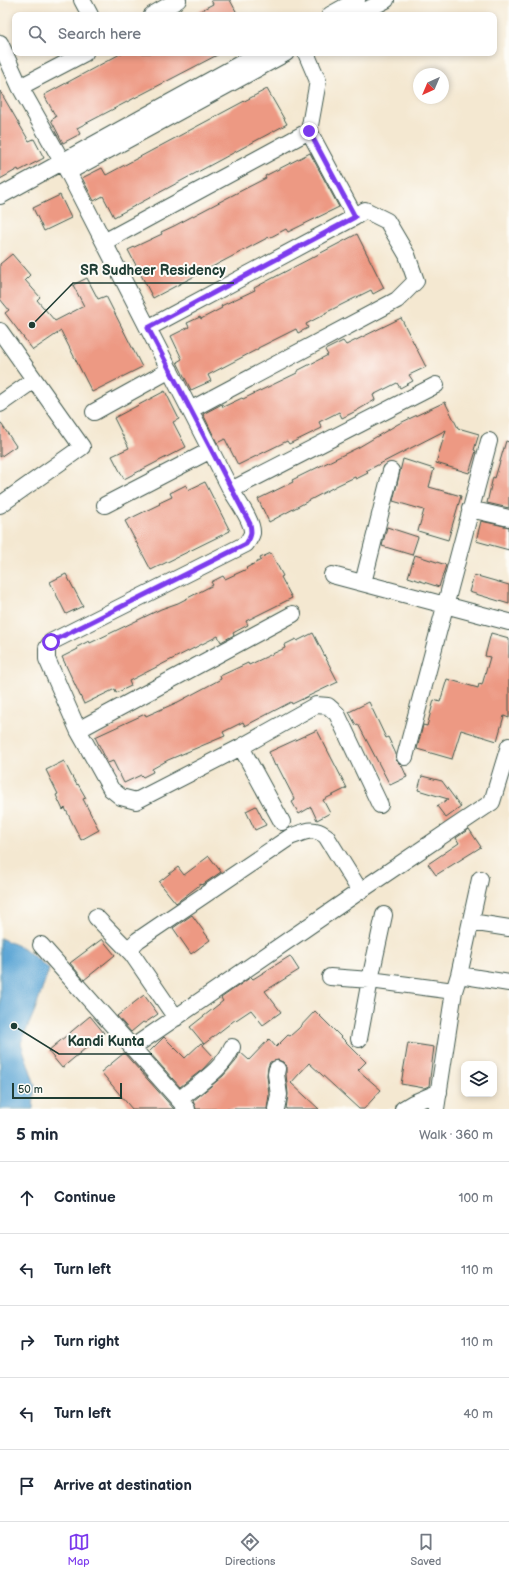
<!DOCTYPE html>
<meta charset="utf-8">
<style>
:root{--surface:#fff;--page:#f2f2f3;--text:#1f2937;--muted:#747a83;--line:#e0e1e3;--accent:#7c3aed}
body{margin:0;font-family:"Balsamiq Sans",sans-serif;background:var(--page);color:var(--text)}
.controls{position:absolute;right:12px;bottom:12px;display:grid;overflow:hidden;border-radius:8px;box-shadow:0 2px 6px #0003}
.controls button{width:36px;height:36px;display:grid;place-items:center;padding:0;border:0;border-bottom:1px solid var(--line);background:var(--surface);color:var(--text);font:20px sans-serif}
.compass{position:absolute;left:413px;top:68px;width:36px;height:36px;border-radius:50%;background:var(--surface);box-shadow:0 2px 6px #0003;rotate:224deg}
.scale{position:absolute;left:12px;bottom:10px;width:110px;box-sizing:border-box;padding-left:4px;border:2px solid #1f3d34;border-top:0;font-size:11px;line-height:14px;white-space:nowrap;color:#1f3d34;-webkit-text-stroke:3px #fdfcf7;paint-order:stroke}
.stop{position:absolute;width:12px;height:12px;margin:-9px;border:3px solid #7c3aed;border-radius:50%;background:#fff}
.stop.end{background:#7c3aed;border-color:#fff;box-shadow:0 1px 4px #0008}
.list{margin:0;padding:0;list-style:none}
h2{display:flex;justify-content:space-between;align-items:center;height:52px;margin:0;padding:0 16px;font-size:17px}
h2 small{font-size:13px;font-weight:400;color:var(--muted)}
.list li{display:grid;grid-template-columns:26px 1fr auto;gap:12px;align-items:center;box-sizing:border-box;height:72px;padding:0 16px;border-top:1px solid var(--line)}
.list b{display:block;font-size:15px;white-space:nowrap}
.list em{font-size:13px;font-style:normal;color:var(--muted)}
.icon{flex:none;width:22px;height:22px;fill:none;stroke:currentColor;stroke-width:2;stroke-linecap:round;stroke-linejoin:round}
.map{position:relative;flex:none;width:509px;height:1109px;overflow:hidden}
.search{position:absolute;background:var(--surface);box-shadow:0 2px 6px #0003;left:12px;right:12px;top:12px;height:44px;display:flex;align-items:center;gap:10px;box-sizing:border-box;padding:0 14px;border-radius:8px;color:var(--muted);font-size:15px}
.sheet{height:412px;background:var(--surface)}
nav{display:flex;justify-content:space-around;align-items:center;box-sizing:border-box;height:56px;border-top:1px solid var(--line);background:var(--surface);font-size:11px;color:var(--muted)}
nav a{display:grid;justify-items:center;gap:2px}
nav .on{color:var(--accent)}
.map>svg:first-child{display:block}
.water{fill:#5fa7d6;stroke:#3f7285}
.building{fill:#ed9983}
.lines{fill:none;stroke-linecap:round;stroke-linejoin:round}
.street-casing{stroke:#3f574c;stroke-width:18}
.street{stroke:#fff;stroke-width:16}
.route{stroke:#7c3aed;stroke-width:5}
.leader{fill:none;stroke:#1f3d34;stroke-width:1.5}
.callout-dot{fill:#1f3d34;stroke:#fdfcf7;stroke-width:1.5}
.callout-label{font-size:14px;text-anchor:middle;font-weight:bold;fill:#1f3d34;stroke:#fdfcf7;stroke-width:4;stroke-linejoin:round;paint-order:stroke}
</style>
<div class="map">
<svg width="509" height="1109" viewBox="0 0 509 1109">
<rect width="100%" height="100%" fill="#fdfcf7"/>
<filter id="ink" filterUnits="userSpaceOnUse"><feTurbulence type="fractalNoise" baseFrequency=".025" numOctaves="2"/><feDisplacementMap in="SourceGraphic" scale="8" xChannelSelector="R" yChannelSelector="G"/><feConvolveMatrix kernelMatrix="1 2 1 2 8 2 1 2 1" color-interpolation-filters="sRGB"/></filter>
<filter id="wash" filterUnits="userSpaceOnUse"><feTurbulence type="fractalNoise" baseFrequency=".012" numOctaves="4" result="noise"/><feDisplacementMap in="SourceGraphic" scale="16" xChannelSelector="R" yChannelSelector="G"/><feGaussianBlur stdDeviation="0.9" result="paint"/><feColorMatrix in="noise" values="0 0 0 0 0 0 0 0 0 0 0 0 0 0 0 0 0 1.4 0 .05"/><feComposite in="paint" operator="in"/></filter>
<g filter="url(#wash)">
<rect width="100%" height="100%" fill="#f4e8d1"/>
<path class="water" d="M0 938 25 949 49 969 35 1010 21 1043 35 1085 33 1109H0Z"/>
<g id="blocks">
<path class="building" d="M211 0H230L238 15H192L213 4Z
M122 53H221L77 128 80 134 63 143 51 120 56 117 44 95Z
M267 89 287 124 114 217 103 196 94 201 82 178 102 168 106 175Z
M0 91 29 141 34 139 44 158 19 171 18 169 0 179Z
M310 153 339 207 288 232 286 229 269 238V237L153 298 128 250 162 234 161 232 174 226 227 198 266 178 265 176Z
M60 195 71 218 44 231 33 208Z
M357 234 384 288 373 294 371 290 325 313V314L306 324 308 328 298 333 296 329 258 348V349L208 375 211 381 191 390 177 362 182 359 171 336 189 327 187 323 200 317 201 319 222 308 221 306 255 290 254 288Z
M12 254 30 275 25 280 40 297 37 300 55 321 84 306 73 285 87 278 98 299 106 296 142 367 92 392 61 331 33 350 5 313 9 310 0 299V264Z
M401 318 426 367 409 375 413 381 400 388 397 383 373 395 375 400 356 411 342 418 339 412 319 422 322 428 289 444 287 441 238 465 225 439 217 443 203 414 222 404 223 407 242 398 243 399 297 373V371L328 355 325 350 343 341 346 345Z
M165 391 179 419 173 422 186 447 124 479 112 456 129 448 114 418Z
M445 402 458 428 479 434 474 450 476 451 469 473 436 463 446 430 366 471 368 473 356 479 355 477 338 485 269 522 258 499 293 482 292 480 359 447 398 424Z
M0 422 16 446 0 457Z
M506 441 509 442V508L487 503 493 477 495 478Z
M403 459 434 469 429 487 461 496 448 540 418 531 424 510 393 501Z
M205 482 230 531 151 570 125 521 160 504 159 503 172 497 170 493 186 485 188 490Z
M481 521 509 527V550L476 541Z
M387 527 418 537 412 555 382 546Z
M271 553 283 576 281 577 292 598 246 621 248 625 233 633 234 635 221 642 218 636 129 681 131 686 116 693 115 689 84 704 62 657 78 649 77 647 89 641 90 643 161 609 178 603 213 585 211 582 223 576 225 579 247 569 246 568 261 560 260 558Z
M415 555 446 565 439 587 408 577Z
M66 574 83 606 66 614 50 582Z
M474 575 509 585V604L469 592Z
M313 633 338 682 292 704 291 702 245 726 243 722 223 732 225 736 168 760 152 769 153 772 143 777 141 775 124 783 113 761 108 763 95 737 145 714 146 716 178 702 221 679 220 676 248 663 249 665 285 648 284 645 296 639 297 641Z
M491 633 509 638V718L504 716 497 741 461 730 452 759 417 749 423 725 427 726 434 700 440 702 447 679 478 688 479 684 482 685 490 657 485 656Z
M369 702 386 738 388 737 396 754V760L402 766 407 777 390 785 358 724 356 725 349 712Z
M317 730 347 788 323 800 330 813 317 820 311 807 299 814 292 802 295 800 277 765 275 766 269 752Z
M64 761 71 775 77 785 78 784 86 798 83 799 99 830 81 840 65 808 63 810 56 795 58 794 46 770Z
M422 776 442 781 461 807 446 818 437 806 448 799 418 790Z
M256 806 266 825 255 830 246 811Z
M469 829 481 847 436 875 428 864 459 843 456 838Z
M209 856 221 872 202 885 201 884 176 903 159 882 178 867 184 875Z
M192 915 210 940 191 954 173 928Z
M102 939 115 955 84 980 70 963Z
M290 956 299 970 265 991 281 1012 263 1025 251 1010 236 1020V1019L204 1044 190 1027 223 1001 221 998 251 977 253 979Z
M144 995 158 1014 145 1023 143 1022 131 1032 117 1016Z
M315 1011 366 1062 358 1070 381 1090 364 1109H359L309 1063 291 1083 319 1109H286L288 1094 286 1074V1066L283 1062 278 1060 270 1062 268 1067 267 1075 269 1095 267 1109H196L193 1101 223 1076 236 1061 240 1052 249 1060 269 1039 276 1047 288 1035 290 1036 298 1029Z
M90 1016 104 1033 62 1068 48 1051Z
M164 1037 185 1058 201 1043 214 1057 203 1069 180 1087 149 1052Z
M408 1043 434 1047 429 1086 424 1088 401 1084Z
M124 1053 174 1109H132L101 1072Z"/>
</g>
</g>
<g filter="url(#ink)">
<use href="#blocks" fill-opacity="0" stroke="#3f574c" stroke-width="1"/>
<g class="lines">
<g class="street-casing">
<path id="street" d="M82 0 90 15
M152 15 178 0
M330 15 357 0
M357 15 386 0
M0 43 20 87 68 172 231 490C237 501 253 521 252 533 251 537 248 541 246 544L51 642 47 648V659L78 730 111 789 121 797 136 801 241 747 316 705 328 706 337 714 380 805
M20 87 85 53
M68 172 286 53
M0 196 260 53
M104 242 309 131
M148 328 355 217 309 131 318 81 306 53
M0 331 82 447 0 505
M0 404 34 380
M190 410 397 300 416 281 407 255 387 221 365 210 355 217
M94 412 170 370
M231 490 436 385
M105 505 211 450
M470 509 509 518
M332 575 509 622
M363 583 391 471
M78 730 293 614
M241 747 282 822
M405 757 489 441
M96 917 132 954
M471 922 509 928
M41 945 187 1109
M459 975 480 879
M330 977 370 980 454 991
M176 1018 132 954V946L138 940 290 837C305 832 312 826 326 836L360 891
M359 1039 370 980 384 915
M133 1047 360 891 492 802 509 746
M179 1100C197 1084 223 1070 232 1047
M276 1109 279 1095 276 1074 277 1069
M403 1109 413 1103 439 1092
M436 1109 454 991 459 975 509 983"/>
</g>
<use href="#street" class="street"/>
</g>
</g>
<g class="lines" filter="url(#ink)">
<path class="route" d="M51 642 246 544C251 537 252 533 250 524L148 328 355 217 309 131"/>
</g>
<path class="leader" d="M32 325L73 283H234M14 1026L59 1054H152"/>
<g class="callout-dot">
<circle cx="32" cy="325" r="4"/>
<circle cx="14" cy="1026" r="4"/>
</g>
<g class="callout-label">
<text x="153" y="275">SR Sudheer Residency</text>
<text x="106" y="1046">Kandi Kunta</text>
</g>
</svg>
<div class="controls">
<button><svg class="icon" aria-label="layers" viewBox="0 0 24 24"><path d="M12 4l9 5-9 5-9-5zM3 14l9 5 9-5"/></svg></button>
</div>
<svg class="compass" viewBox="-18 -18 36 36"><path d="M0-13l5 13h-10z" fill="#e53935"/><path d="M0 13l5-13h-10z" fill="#747a83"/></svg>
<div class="scale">50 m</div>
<div class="stop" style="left:51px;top:642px"></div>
<div class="stop end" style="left:309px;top:131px"></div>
<div class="search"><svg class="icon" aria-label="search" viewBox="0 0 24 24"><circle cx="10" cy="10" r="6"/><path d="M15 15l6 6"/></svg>Search here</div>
</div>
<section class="sheet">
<h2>5 min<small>Walk · 360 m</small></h2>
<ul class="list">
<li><svg class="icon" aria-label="ahead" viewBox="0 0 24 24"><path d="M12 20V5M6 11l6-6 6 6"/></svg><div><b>Continue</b></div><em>100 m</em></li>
<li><svg class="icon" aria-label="left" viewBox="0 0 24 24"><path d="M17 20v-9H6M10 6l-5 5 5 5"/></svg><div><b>Turn left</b></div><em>110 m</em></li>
<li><svg class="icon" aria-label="right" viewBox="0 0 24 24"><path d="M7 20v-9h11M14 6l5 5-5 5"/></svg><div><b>Turn right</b></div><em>110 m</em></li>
<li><svg class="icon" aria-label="left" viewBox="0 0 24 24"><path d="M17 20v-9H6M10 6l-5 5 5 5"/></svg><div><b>Turn left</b></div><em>40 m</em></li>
<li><svg class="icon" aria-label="arrive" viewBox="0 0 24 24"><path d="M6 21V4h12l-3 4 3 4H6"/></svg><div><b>Arrive at destination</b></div></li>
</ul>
</section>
<nav>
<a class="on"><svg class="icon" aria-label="map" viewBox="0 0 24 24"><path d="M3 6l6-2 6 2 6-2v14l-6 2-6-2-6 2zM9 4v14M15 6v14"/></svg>Map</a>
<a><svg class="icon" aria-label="directions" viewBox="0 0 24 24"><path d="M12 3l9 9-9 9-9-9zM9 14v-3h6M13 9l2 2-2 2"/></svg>Directions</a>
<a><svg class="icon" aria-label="saved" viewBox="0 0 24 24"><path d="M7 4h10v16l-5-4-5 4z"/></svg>Saved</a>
</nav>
